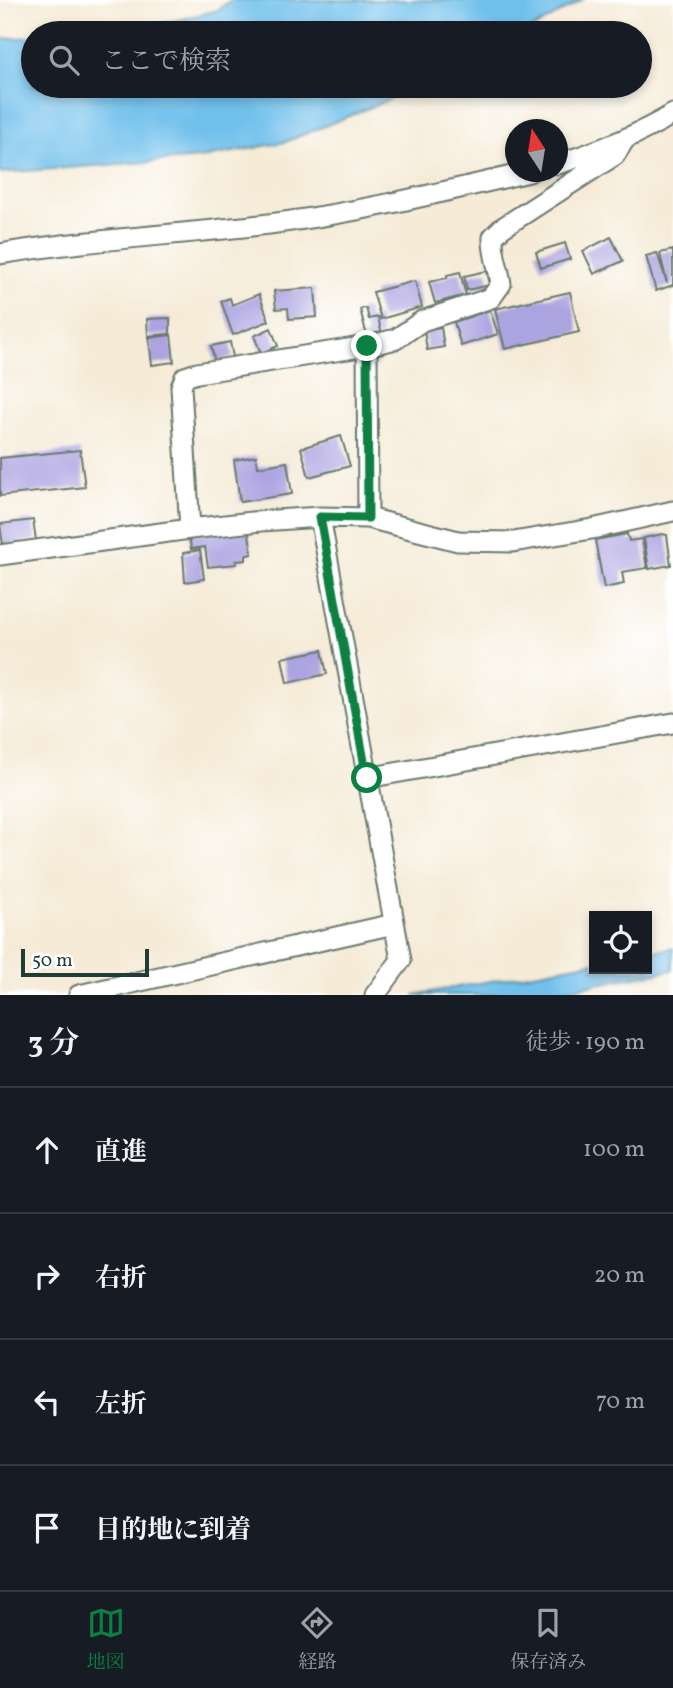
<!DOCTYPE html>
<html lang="ja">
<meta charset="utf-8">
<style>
:root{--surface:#171b24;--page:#20242c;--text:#f1f3f6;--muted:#9ea1a6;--line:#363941;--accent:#0b8043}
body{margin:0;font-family:Vollkorn,"Noto Serif JP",serif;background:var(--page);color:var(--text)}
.controls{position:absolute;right:21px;bottom:21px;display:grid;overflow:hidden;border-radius:0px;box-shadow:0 4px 10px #0003}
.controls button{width:63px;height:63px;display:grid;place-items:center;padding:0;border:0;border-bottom:2px solid var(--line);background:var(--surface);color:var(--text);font:35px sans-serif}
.compass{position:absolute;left:505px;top:119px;width:63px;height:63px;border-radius:50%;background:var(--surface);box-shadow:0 4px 10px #0003;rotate:348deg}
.scale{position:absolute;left:21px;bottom:18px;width:128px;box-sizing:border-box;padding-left:7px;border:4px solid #1f3d34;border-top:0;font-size:19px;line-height:24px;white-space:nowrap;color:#1f3d34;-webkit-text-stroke:5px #fff;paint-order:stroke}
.stop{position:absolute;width:21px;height:21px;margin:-16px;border:5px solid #0b8043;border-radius:50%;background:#fff}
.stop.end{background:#0b8043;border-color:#fff;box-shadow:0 2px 7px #0008}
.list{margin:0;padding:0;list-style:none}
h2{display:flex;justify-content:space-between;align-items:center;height:91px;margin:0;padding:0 28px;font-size:30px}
h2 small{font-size:23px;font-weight:400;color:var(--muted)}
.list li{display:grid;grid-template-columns:46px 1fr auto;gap:21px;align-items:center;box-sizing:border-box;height:126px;padding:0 28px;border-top:2px solid var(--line)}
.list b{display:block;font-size:26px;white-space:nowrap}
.list em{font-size:23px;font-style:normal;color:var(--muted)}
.icon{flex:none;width:38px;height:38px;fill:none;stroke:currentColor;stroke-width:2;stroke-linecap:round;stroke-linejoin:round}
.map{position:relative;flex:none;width:673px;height:995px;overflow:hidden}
.search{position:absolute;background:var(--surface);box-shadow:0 4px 10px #0003;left:21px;right:21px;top:21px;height:77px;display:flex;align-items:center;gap:18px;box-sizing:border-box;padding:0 24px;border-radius:38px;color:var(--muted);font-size:26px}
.sheet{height:595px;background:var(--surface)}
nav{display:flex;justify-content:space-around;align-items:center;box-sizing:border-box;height:98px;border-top:2px solid var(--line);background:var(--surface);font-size:19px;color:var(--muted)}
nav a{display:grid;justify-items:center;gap:4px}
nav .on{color:var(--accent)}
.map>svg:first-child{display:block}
.water{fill:#70c0eb;stroke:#487e90;stroke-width:2}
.building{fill:#aca3e1}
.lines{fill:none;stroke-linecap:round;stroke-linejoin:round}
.minor-casing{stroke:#6a7a6d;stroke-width:23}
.minor{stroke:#fff;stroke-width:19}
.route{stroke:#0b8043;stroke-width:9}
</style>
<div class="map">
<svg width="673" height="995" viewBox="0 0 673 995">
<rect width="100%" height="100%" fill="#fff"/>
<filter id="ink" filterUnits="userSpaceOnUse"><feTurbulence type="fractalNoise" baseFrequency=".0143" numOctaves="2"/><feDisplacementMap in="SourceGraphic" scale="14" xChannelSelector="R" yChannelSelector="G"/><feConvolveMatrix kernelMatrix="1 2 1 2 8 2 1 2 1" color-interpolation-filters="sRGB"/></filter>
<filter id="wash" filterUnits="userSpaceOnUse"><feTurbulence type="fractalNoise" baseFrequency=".00686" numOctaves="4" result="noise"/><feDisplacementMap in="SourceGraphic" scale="28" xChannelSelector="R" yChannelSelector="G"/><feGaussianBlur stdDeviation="1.57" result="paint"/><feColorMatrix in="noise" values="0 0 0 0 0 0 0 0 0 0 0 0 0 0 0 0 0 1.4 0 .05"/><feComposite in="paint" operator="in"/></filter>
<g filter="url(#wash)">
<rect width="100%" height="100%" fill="#f5ebd7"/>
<path class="water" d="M231 0H582L525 33H95L132 31 218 10Z
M33 37V86H423L285 142 201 158 0 173V39Z
M673 948V970L536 995H414L594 962V969H647V952Z"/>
<g id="blocks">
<path class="building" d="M611 237 623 261 594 274 583 251Z
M565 243 570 259 541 268 536 252Z
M673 250V285L656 291 646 256 657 253 667 283 660 253Z
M487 271 490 285 467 290 464 276Z
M460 272 466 295 435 303 429 282 447 278V275Z
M415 281 422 307 381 319 373 292Z
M315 288 317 317 289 319 288 308 276 309 274 291Z
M570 292 579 332 505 349 495 309Z
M259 294 269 321 233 335 221 301 230 298 232 305Z
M366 308 369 319 378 317 382 336 368 340 360 309Z
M490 310 498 334 461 346 454 322Z
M170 318V334L148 336 147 319Z
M441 327 444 347 427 350 424 330Z
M271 328 278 346 261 353 254 336Z
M171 335 174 362 152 365 149 338Z
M230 342 233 357 215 362 211 346Z
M341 436 350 466 309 477 301 448Z
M80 450 85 487 0 496V458Z
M256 456 258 467 287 462 292 494 240 502 234 460Z
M33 520 36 540 3 545 0 524Z
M248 527 252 554 246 555V560L236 561 237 564 208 567 205 547 191 549 189 534Z
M627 534 629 541 642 539 647 568 622 572 624 584 604 588 595 540Z
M662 534 667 535 671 565 649 569 644 538Z
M200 550 204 579 185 582 183 553Z
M322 650 327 674 287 683 282 658Z"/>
</g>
</g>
<g filter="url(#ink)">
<use href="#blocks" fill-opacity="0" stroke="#6a7a6d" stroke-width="2"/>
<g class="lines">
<g class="minor-casing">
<path id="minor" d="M558 164C598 151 637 136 673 114
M0 254C89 239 179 235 269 224 357 213 443 192 529 172
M320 517 401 960 375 995
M368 518 367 346 396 339 422 321 491 298 501 284C499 268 492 253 493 237L502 228 615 155 625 139
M190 529 181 387 185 377 197 373 367 346
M0 555 190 529 261 521 320 517 368 518 458 541 513 542 592 529 673 511
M367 778 673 723
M79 995 394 924"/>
</g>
<use href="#minor" class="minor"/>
</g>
</g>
<g class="lines" filter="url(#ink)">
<path class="route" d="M367 346 368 518 320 517 367 778"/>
</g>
</svg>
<div class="controls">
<button><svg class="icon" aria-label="locate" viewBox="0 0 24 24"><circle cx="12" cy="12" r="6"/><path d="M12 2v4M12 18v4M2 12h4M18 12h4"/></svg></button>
</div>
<svg class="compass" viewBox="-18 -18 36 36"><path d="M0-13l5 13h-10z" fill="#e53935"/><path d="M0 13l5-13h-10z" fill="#9ea1a6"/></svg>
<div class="scale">50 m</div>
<div class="stop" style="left:367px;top:778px"></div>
<div class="stop end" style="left:367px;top:346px"></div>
<div class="search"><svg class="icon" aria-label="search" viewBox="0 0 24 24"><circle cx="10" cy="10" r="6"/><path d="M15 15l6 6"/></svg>ここで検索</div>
</div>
<section class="sheet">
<h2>3 分<small>徒歩 · 190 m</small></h2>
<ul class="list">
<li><svg class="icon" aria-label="ahead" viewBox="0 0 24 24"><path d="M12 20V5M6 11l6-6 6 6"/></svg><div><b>直進</b></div><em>100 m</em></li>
<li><svg class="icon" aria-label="right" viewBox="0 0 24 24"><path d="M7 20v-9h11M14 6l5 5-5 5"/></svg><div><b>右折</b></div><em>20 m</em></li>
<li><svg class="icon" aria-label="left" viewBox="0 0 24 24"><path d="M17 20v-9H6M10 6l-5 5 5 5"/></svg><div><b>左折</b></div><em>70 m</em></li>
<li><svg class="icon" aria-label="arrive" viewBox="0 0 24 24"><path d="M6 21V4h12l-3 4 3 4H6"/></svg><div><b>目的地に到着</b></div></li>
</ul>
</section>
<nav>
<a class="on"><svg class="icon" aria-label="map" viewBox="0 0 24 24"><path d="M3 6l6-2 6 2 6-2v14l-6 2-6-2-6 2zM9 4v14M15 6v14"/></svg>地図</a>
<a><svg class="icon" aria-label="directions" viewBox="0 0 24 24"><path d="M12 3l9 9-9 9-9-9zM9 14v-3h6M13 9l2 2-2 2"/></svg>経路</a>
<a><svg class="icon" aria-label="saved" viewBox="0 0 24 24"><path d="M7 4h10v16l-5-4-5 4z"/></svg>保存済み</a>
</nav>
